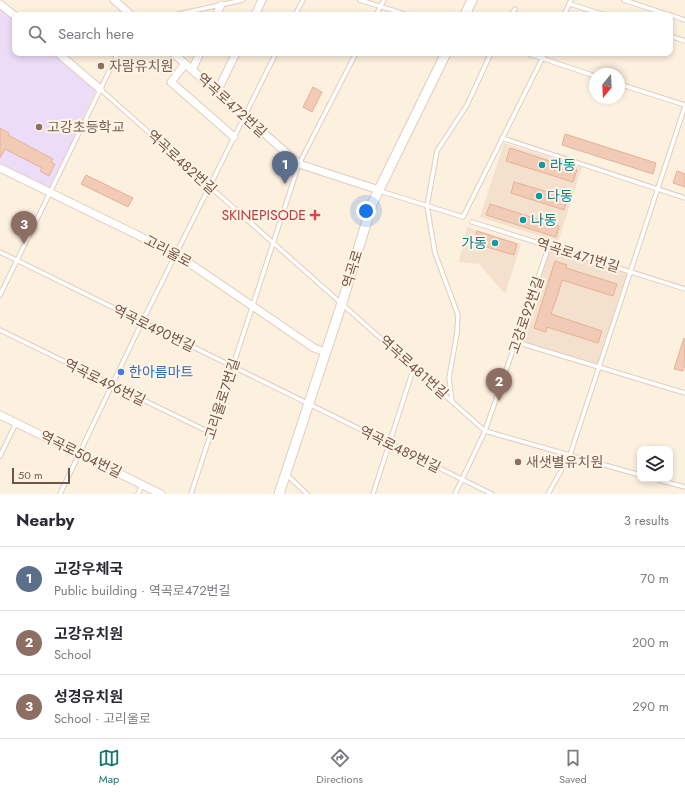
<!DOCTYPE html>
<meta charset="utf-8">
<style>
:root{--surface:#fff;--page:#f7f7f7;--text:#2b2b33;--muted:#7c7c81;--line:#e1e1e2;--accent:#0f766e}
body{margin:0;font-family:Jost,"Noto Sans KR",sans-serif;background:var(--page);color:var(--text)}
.controls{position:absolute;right:12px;bottom:12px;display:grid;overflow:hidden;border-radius:8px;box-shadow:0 2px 6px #0003}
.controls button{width:36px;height:36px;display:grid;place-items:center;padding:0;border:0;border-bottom:1px solid var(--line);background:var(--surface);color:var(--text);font:20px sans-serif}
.compass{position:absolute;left:589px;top:68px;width:36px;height:36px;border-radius:50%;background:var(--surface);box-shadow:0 2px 6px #0003;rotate:198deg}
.scale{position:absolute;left:12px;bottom:10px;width:58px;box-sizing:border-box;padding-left:4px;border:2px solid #735447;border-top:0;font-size:11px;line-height:14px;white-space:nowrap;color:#735447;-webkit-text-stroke:3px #fff4e5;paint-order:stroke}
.you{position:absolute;left:366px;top:211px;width:14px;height:14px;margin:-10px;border:3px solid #fff;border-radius:50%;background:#1a73e8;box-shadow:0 0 0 6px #1a73e833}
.badge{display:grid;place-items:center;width:26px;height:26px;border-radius:50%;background:var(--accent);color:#fff;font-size:13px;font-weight:700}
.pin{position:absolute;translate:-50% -33px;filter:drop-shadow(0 1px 2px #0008)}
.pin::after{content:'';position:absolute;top:21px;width:14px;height:12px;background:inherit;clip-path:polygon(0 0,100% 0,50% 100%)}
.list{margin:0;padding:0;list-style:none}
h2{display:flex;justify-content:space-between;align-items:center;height:52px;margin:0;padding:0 16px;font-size:17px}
h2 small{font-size:13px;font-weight:400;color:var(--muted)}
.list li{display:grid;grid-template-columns:26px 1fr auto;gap:12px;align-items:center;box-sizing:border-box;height:64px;padding:0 16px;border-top:1px solid var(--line)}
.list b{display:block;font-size:15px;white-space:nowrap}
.list p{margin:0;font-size:13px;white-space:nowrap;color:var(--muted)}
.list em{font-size:13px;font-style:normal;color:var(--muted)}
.icon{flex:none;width:22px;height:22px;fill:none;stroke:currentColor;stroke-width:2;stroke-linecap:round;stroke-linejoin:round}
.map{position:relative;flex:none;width:685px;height:494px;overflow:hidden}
.search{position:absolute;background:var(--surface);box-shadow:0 2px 6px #0003;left:12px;right:12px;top:12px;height:44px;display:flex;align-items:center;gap:10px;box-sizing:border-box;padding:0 14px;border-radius:8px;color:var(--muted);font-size:15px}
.sheet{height:244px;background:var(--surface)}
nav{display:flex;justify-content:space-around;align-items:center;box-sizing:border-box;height:56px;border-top:1px solid var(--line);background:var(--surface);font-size:11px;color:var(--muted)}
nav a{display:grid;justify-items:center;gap:2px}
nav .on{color:var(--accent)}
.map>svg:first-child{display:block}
.residential{fill:#f4e1cd}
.education{fill:#eddcf8}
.building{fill:#f2cbb6;stroke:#e5b196}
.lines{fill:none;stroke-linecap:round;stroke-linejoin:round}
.service-casing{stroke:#e2cdbe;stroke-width:5.5}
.minor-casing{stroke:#e2cdbe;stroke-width:9}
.tertiary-casing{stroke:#e2cdbe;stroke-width:11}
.service{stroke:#fff;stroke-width:3.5}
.minor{stroke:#fff;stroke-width:7}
.tertiary{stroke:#fff;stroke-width:9}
.education-dot{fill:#8d6e63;stroke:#fff4e5;stroke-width:1.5}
.culture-dot{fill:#0f9aa8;stroke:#fff4e5;stroke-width:1.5}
.health-dot{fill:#e0444e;stroke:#fff4e5;stroke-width:1.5}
.shop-dot{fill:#3f7fe0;stroke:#fff4e5;stroke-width:1.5}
.labels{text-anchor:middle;stroke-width:4;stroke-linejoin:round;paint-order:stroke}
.education-label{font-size:14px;fill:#785e54;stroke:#fff4e5;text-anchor:start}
.street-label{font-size:14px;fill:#735447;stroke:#fff4e5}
.culture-label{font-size:14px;fill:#0d838f;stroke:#fff4e5;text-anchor:start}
.health-label{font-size:14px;fill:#be3a42;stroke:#fff4e5;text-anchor:end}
.shop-label{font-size:14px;fill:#366cbe;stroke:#fff4e5;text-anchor:start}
</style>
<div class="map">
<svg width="685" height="494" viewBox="0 0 685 494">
<rect width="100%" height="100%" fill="#fcf0df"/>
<path class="residential" d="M504 143 582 167 558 242 480 217Z
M467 227 521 244 505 294 479 264 459 262Z
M550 248 629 272 599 365 518 340Z"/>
<path class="education" d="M0 7 15 20V53H53L96 90 50 189 0 165Z"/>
<path class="building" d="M313 87 322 92 312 112 303 107Z
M0 128 9 133 8 135 53 159 51 162 55 164 49 176 40 171 42 168 5 149 0 158Z
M565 134 656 163 653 174 562 145Z
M510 148 577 170 573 182 506 161Z
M677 171 685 174V187L673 183Z
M86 175 133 198 128 207 81 184Z
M514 182 568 198 564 210 511 193Z
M490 204 559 226 556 237 486 215Z
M477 231 517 244 514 255 473 243Z
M555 261 567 265 566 268 617 284 613 296 562 280 558 294 551 314 602 331 598 343 547 327 546 332 534 328Z
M684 338 685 366 683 371 674 369Z"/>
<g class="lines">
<g class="service-casing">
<path id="service" d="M360 0 408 15
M624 0 669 15
M570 4 605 15
M174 15 243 0
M295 15 303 0
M376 15 384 0
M511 15 515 9
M564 15 571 0
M670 15 685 20
M670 36 685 41
M526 53 595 76
M619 84 685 105
M100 89 485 431 640 475
M502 138 685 198
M380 191 463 217 545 53
M472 222 685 289
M0 252 492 494
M0 295 118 53
M0 330 211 433
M516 342 685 393
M452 401 449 378 457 333 458 315 435 253 427 206 437 151 467 105 491 53
M0 456 16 423
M286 474 307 494
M655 479 685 487
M60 494 142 322 276 53
M138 494 142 485
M191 494 299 164 356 53
M373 494 414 367
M455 494 485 431 549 246
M548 494 570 455 685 106"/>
</g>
<g class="minor-casing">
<path id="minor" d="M114 0 131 15
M0 4 15 16
M216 15 221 5
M255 15 262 0
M58 53 100 89
M173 53 299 164 379 190
M185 64 171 82 234 137
M192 70 200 53
M217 92 236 53
M0 168 176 254 314 348 325 352
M0 415 161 494"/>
</g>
<g class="tertiary-casing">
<path id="tertiary" d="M465 15 472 0
M279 494 342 303 372 204 446 53"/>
</g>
<use href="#service" class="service"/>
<use href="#minor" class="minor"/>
<use href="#tertiary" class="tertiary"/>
</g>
<g class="education-dot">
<circle cx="101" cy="66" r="4"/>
<circle cx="39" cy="127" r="4"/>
<circle cx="518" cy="462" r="4"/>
</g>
<g class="culture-dot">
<circle cx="542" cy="165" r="4"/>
<circle cx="539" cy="196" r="4"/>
<circle cx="523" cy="220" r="4"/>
<circle cx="495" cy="243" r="4"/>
</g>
<path class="health-dot" d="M313 209h4v4h4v4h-4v4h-4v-4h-4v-4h4z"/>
<circle class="shop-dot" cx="121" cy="372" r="4"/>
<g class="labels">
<g class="education-label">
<text x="109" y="71">자람유치원</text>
<text x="47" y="132">고강초등학교</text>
<text x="526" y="467">새샛별유치원</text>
</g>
<g class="street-label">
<text transform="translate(232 105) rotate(42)" y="5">역곡로472번길</text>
<text transform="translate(182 162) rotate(42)" y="5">역곡로482번길</text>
<text transform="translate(168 251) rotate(28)" y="5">고리울로</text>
<text transform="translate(578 255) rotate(17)" y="5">역곡로471번길</text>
<text transform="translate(352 269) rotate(-73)" y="5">역곡로</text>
<text transform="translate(526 315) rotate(-71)" y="5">고강로92번길</text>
<text transform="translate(154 328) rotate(26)" y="5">역곡로490번길</text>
<text transform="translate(414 367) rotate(42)" y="5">역곡로481번길</text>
<text transform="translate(105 382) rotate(26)" y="5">역곡로496번길</text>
<text transform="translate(222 399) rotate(-72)" y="5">고리울로7번길</text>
<text transform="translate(400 449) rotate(26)" y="5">역곡로489번길</text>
<text transform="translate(81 454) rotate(26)" y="5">역곡로504번길</text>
</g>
<g class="culture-label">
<text x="550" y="170">라동</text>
<text x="547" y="201">다동</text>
<text x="531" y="225">나동</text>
<text x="487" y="248" text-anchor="end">가동</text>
</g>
<g class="health-label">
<text x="306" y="220">SKINEPISODE</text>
</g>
<g class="shop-label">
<text x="129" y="377">한아름마트</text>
</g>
</g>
</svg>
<div class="controls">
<button><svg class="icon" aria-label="layers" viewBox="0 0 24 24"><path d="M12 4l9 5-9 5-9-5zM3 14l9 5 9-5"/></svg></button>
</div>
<svg class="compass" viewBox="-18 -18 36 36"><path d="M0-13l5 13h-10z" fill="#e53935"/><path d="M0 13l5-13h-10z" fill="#7c7c81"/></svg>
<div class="scale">50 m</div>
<div class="you"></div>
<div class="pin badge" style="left:285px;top:184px;background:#5c6f8a">1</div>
<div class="pin badge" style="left:499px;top:401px;background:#8d6e63">2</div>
<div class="pin badge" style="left:24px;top:244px;background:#8d6e63">3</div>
<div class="search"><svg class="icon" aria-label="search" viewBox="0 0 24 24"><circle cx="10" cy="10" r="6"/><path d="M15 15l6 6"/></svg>Search here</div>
</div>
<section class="sheet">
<h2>Nearby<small>3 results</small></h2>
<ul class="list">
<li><span class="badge" style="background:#5c6f8a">1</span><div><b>고강우체국</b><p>Public building · 역곡로472번길</p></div><em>70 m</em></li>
<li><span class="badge" style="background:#8d6e63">2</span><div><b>고강유치원</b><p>School</p></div><em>200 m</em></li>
<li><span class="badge" style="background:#8d6e63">3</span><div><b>성경유치원</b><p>School · 고리울로</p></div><em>290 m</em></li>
</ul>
</section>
<nav>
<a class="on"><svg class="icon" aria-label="map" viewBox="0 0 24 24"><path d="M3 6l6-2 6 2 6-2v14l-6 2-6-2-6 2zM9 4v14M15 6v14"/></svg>Map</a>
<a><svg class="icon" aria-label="directions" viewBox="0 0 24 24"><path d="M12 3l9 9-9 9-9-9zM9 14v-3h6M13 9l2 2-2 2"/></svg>Directions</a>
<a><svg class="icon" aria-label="saved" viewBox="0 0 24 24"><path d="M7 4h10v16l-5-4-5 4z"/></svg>Saved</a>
</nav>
